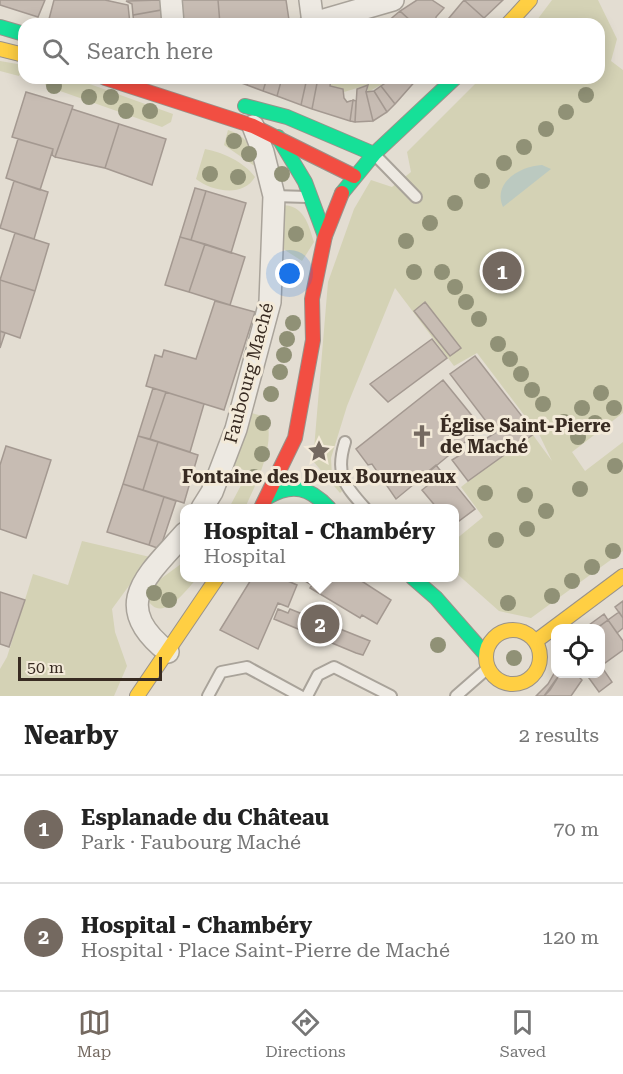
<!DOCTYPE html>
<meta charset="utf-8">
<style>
:root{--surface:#fff;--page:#f6f6f6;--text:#222;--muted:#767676;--line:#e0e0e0;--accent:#746960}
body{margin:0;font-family:"Roboto Serif",serif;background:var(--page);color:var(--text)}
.controls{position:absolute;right:18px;bottom:18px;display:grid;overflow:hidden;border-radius:12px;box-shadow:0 3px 15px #0003}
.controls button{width:54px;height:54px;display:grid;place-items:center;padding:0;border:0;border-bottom:2px solid var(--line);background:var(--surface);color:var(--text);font:30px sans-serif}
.scale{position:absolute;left:18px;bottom:15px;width:144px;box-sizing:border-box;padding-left:6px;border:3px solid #382b22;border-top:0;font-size:16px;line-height:21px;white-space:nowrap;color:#382b22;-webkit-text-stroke:4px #f3ead9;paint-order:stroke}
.you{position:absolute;left:290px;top:274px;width:21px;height:21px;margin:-15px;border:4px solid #fff;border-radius:50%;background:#1a73e8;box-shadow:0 0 0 9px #1a73e833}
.badge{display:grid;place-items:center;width:39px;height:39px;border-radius:50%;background:var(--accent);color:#fff;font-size:20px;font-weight:700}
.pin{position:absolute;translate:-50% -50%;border:3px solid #fff;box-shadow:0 2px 6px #0006}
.popup{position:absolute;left:180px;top:504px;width:279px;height:78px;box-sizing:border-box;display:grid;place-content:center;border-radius:12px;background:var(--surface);filter:drop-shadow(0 2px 4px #0005);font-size:20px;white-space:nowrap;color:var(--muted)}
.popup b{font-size:22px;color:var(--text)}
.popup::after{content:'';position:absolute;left:50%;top:100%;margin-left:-12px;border:12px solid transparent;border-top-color:var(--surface)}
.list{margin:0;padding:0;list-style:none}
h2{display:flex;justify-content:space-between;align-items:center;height:78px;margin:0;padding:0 24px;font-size:26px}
h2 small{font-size:20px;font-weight:400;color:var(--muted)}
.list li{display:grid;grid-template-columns:39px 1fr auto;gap:18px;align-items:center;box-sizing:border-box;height:108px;padding:0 24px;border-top:2px solid var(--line)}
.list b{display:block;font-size:22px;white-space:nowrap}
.list p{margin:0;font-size:20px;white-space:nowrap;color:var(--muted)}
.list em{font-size:20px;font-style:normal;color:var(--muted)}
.icon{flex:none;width:33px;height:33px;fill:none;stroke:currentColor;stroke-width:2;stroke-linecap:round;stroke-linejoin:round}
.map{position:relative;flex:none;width:623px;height:696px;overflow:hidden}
.search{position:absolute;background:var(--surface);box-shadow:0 3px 15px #0003;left:18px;right:18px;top:18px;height:66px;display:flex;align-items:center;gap:15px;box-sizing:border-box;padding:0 21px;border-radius:18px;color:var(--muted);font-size:22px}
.sheet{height:294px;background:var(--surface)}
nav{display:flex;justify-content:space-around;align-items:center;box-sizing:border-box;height:84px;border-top:2px solid var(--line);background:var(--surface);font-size:16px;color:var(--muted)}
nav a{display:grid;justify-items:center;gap:3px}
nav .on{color:var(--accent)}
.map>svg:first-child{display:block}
.green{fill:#d4d2b5}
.water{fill:#bbc9c0}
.building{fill:#c7bcb3;stroke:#a49991;stroke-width:1.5}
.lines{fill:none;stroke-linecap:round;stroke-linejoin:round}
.lane-casing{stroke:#a9a39a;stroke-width:14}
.street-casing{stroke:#a9a39a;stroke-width:24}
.fast-casing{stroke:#99928a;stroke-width:16}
.slow-casing{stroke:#99928a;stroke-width:16}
.jam-casing{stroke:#99928a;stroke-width:16}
.lane{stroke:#ede9e2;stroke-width:10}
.street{stroke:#ede9e2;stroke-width:21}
.fast{stroke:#16e098;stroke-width:14}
.slow{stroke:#ffcf43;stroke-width:14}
.jam{stroke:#f24e42;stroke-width:14}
.tree{fill:#909176}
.labels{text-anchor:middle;stroke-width:6;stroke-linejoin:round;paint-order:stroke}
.street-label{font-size:18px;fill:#382b22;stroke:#f3ead9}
.poi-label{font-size:18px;font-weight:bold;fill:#382b22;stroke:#f3ead9;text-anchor:start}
</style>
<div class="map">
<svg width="623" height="696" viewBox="0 0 623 696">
<rect width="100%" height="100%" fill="#e3ddd2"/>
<path class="green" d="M552 0H598L617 39 611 61 623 70V413L572 452 585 471 623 442V551L531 618 499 611 455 572V540L483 517 461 487 508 450 510 452 533 435 552 461 540 436 477 353 454 366 395 288 347 406 331 458 332 476 343 490 340 493 313 461 328 282 354 209 371 180 392 187 411 172 407 152 481 78H599V24H534Z
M0 61 23 65 19 76 0 71Z
M42 78H73L173 114 171 122 162 127 46 86Z
M326 78H389L390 80 368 92 367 85 344 92 343 89 330 86 331 79Z
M228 130C249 136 254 152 262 171L224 145Z
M205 149C222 152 244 162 255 177 243 198 211 191 196 179Z
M281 205C304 205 308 223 314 242L302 261 277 245Z
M248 412 266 417C276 446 256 483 245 508H229L248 472 233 465Z
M82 541 150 557 112 609 115 632 127 666 114 696H0V669L7 657 33 574 68 585Z
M185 561V578H197C185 592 159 627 146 596L155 583Z"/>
<path class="water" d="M542 165 551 169 503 207C492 182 521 166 542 165Z"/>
<path class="building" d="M0 0H45L38 17 0 5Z
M54 0H105L128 5 130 24 48 23Z
M161 0V10L133 15 132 4 126 1Z
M175 0H218L220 24H178Z
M218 0H286L289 20 257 24H220Z
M417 0H432L444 8 436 17V24H414L400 11Z
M464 0 484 18 477 24H456L449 18Z
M464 0H503L484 18Z
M161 10 163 24H134L133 15Z
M400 11 410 20 407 24H377L387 22Z
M237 78H249L247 85 236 81Z
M249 78H267L263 91 247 85Z
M267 78H282L277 96 263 91Z
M282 78H307L301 105 277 96Z
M307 78H318L312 109 301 105Z
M318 78 331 79 330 86 343 89 344 98 347 102 353 100 350 121 312 109Z
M389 78H418L395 104 381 86 390 80Z
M368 85 366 92 373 121 355 122 357 89Z
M381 86 395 104 387 112 374 91Z
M374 91 387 112 373 121 366 92Z
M26 92 73 106 55 157 52 155 53 149 12 137Z
M353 100 356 101 355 122 350 121Z
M72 109 119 124 105 168 55 157Z
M119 124 166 139 152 185 105 168Z
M18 139 53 149 40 190 6 178Z
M14 181 48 192 34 239 0 228Z
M195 188 206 191 191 240 180 237Z
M206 191 246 203 231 253 191 240Z
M15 233 49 244 35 291 0 280Z
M180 237 205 244 189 292 165 285Z
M205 244 245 257 230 305 189 292Z
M0 280 35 291 20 338 0 331Z
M215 301 255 312 224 410 146 386 155 355 162 357 164 350 196 359Z
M425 302 461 348 450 356 414 311Z
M0 331 5 333 0 348Z
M432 339 447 358 388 402 370 384Z
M475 356 535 433 468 481 452 460 495 433 450 374Z
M443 380 482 428 396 499 372 464 368 465 356 449Z
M153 388 166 392 150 439 138 436Z
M166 392 204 404 190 452 150 439Z
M138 436 158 442 143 490 123 484Z
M158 442 198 455 184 503 143 490Z
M6 446 51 460 26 538 0 529V465Z
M436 465 443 474 445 472 475 509 455 524V508H437L422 490 427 486 420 478Z
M123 484 164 497 149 545 107 532Z
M164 497 176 501 160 549 149 545Z
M252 578H281L297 585 288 607 278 603 258 649 220 630Z
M300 578H357L391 600 377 624 362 615 360 618 310 588 312 585Z
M0 592 25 600 9 647 0 644Z
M623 601V618L615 607Z
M278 609 288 613 290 609 370 641 363 655 356 653 274 619Z
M619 612 623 618V628L617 633 608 620Z
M604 614 608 620 597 628H585Z
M608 620 623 641V650L601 666 612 682 599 692 586 674H600V628H597Z
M556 670V674H560L550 690 544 696H536L548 684Z
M560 674H584L579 677 582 680 571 696H544Z"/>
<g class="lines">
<g class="lane-casing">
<path id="lane" d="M376 156 416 197
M274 196 307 197
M345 442C335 474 344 485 365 508
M208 696 221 672 247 667 300 696
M307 696 318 675 334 667 391 696
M456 696 488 668"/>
</g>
<g class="street-casing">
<path id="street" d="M171 0 173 24
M310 0 313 23
M310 24 393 0
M202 508 212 492 236 429 270 302 274 196 263 152 253 126
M168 652C108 605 148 575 185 533"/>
</g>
<g class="fast-casing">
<path id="fast" d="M0 27 24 34
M245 106 287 117 374 154
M278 137 305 182 325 236
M342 193 374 154 455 78
M268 497C293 482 310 488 329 508
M413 578 436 598 486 655"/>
</g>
<g class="slow-casing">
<path id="slow" d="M508 24 530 0
M0 49 24 55
M486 657a27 27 0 1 1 54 0a27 27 0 1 1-54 0Z
M536 641 623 576
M137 696 217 578"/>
</g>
<g class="jam-casing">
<path id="jam" d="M105 78 253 126 354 176
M261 508 295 438 313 340 312 299 325 236 342 193"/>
</g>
<use href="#lane" class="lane"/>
<use href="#street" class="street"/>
<use href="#fast" class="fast"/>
<use href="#slow" class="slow"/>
<use href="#jam" class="jam"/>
</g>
<g class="tree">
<circle cx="54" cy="86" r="8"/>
<circle cx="586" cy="95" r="8"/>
<circle cx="89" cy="97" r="8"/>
<circle cx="111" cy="97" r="8"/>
<circle cx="126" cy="111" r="8"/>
<circle cx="150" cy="111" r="8"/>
<circle cx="566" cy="112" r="8"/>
<circle cx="546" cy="129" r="8"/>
<circle cx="234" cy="141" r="8"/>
<circle cx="524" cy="147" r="8"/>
<circle cx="249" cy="154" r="8"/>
<circle cx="504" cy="163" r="8"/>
<circle cx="210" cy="174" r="8"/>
<circle cx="282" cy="174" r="8"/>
<circle cx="238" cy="177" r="8"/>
<circle cx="482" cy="181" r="8"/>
<circle cx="455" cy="203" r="8"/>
<circle cx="430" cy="223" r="8"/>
<circle cx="296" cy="234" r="8"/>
<circle cx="406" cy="241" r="8"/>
<circle cx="414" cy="272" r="8"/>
<circle cx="442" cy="272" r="8"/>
<circle cx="290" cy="276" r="8"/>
<circle cx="455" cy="287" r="8"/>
<circle cx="466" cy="302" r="8"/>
<circle cx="479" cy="319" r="8"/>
<circle cx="293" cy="323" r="8"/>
<circle cx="287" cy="339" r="8"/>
<circle cx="498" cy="344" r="8"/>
<circle cx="284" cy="355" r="8"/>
<circle cx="510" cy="359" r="8"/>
<circle cx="280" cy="372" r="8"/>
<circle cx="521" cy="374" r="8"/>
<circle cx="532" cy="390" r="8"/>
<circle cx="601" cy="393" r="8"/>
<circle cx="271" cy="394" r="8"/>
<circle cx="543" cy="404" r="8"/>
<circle cx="582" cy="408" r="8"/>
<circle cx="614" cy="408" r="8"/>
<circle cx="564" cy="422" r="8"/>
<circle cx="263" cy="423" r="8"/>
<circle cx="595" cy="423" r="8"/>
<circle cx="578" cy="437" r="8"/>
<circle cx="262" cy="454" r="8"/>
<circle cx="615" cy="466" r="8"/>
<circle cx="254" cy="477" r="8"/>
<circle cx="580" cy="489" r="8"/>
<circle cx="485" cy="493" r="8"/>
<circle cx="525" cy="495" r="8"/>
<circle cx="546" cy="511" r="8"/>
<circle cx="527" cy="529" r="8"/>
<circle cx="496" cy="540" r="8"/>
<circle cx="613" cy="551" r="8"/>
<circle cx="592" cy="567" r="8"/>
<circle cx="572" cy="581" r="8"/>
<circle cx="154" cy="593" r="8"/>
<circle cx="552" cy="596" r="8"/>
<circle cx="169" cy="600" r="8"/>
<circle cx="508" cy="603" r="8"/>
<circle cx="438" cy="645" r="8"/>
<circle cx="514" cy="658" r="8"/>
</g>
<defs>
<g id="church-bare" transform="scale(1.8)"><path d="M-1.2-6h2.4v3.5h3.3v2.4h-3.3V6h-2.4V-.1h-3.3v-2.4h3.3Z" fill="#746960" stroke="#f3ead9" stroke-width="2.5" paint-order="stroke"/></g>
<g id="sight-bare" transform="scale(1.8)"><path d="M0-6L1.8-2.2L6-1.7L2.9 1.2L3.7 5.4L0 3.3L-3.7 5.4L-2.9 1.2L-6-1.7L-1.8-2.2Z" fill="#746960" stroke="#f3ead9" stroke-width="2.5" paint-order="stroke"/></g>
</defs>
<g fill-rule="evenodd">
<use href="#church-bare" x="422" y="436"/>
<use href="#sight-bare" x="319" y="451"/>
</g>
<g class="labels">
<g class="street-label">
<text transform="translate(249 373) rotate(-75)" y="6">Faubourg Maché</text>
</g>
<g class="poi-label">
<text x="440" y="432">Église Saint-Pierre<tspan x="440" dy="21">de Maché</tspan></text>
<text x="319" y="483" text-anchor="middle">Fontaine des Deux Bourneaux</text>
</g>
</g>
</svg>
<div class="controls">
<button><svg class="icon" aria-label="locate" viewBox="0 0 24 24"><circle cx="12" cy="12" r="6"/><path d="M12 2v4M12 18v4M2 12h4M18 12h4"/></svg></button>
</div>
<div class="scale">50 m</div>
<div class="you"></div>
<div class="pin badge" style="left:502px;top:271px">1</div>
<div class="pin badge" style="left:320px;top:624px">2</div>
<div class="popup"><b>Hospital - Chambéry</b>Hospital</div>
<div class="search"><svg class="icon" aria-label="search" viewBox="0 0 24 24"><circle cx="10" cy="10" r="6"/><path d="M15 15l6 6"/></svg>Search here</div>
</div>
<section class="sheet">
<h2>Nearby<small>2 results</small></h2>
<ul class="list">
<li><span class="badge">1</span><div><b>Esplanade du Château</b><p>Park · Faubourg Maché</p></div><em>70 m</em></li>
<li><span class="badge">2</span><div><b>Hospital - Chambéry</b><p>Hospital · Place Saint-Pierre de Maché</p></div><em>120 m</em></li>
</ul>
</section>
<nav>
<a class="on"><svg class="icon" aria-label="map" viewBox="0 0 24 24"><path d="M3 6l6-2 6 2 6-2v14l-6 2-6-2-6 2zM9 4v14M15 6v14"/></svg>Map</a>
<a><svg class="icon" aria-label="directions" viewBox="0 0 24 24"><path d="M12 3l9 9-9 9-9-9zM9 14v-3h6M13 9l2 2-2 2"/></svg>Directions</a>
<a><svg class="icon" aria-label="saved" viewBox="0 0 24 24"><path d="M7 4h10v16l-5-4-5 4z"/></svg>Saved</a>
</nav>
